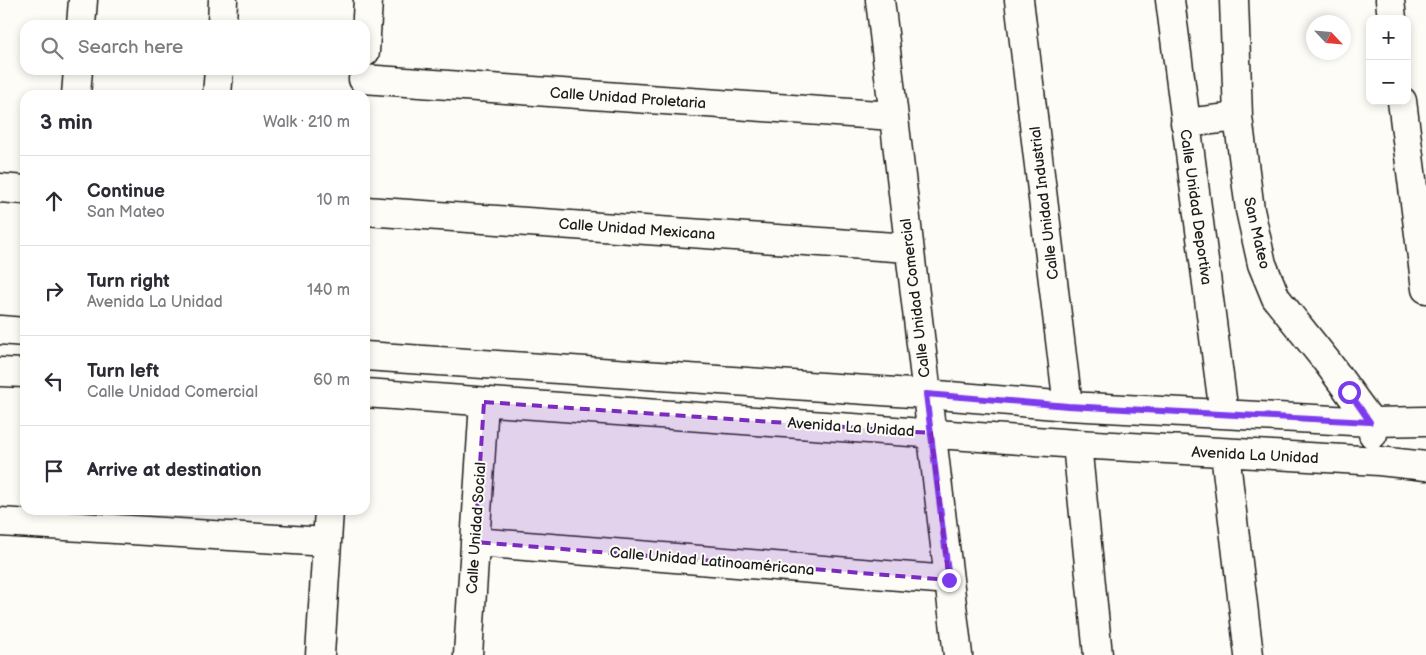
<!DOCTYPE html>
<meta charset="utf-8">
<style>
:root{--surface:#fff;--page:#f2f2f3;--text:#2b2b33;--muted:#7c7c81;--line:#e1e1e2}
body{margin:0;font-family:"Balsamiq Sans",sans-serif;background:var(--page);color:var(--text)}
.controls{position:absolute;right:15px;top:15px;display:grid;overflow:hidden;border-radius:10px;box-shadow:0 2px 8px #0003}
.controls button{width:45px;height:45px;display:grid;place-items:center;padding:0;border:0;border-bottom:1px solid var(--line);background:var(--surface);color:var(--text);font:25px sans-serif}
.compass{position:absolute;left:1306px;top:15px;width:45px;height:45px;border-radius:50%;background:var(--surface);box-shadow:0 2px 8px #0003;rotate:116deg}
.stop{position:absolute;width:15px;height:15px;margin:-11px;border:4px solid #7c3aed;border-radius:50%;background:#fff}
.stop.end{background:#7c3aed;border-color:#fff;box-shadow:0 1px 5px #0008}
.list{margin:0;padding:0;list-style:none}
h2{display:flex;justify-content:space-between;align-items:center;height:65px;margin:0;padding:0 20px;font-size:21px}
h2 small{font-size:16px;font-weight:400;color:var(--muted)}
.list li{display:grid;grid-template-columns:32px 1fr auto;gap:15px;align-items:center;box-sizing:border-box;height:90px;padding:0 20px;border-top:1px solid var(--line)}
.list b{display:block;font-size:19px;white-space:nowrap}
.list p{margin:0;font-size:16px;white-space:nowrap;color:var(--muted)}
.list em{font-size:16px;font-style:normal;color:var(--muted)}
.icon{flex:none;width:28px;height:28px;fill:none;stroke:currentColor;stroke-width:2;stroke-linecap:round;stroke-linejoin:round}
.map{position:relative;flex:none;width:1426px;height:655px;overflow:hidden}
.search{position:absolute;background:var(--surface);box-shadow:0 2px 8px #0003;left:20px;top:20px;width:350px;height:55px;display:flex;align-items:center;gap:12px;box-sizing:border-box;padding:0 18px;border-radius:15px;color:var(--muted);font-size:19px}
.panel{position:absolute;background:var(--surface);box-shadow:0 2px 8px #0003;left:20px;top:90px;width:350px;height:425px;border-radius:15px}
.map>svg:first-child{display:block}
.lines{fill:none;stroke-linecap:round;stroke-linejoin:round}
.minor-casing{stroke:#1c1c1c;stroke-width:31}
.highway-casing{stroke:#1c1c1c;stroke-width:31}
.minor{stroke:#fdfcf7;stroke-width:28}
.highway{stroke:#fdfcf7;stroke-width:28}
.route{stroke:#7c3aed;stroke-width:6}
.marked{fill:#7b2cbf;fill-opacity:0.2;stroke:#7b2cbf;stroke-width:4;stroke-dasharray:10 6;stroke-linejoin:round}
.labels{text-anchor:middle;stroke-width:4;stroke-linejoin:round;paint-order:stroke}
.street-label{font-size:15px;fill:#1c1c1c;stroke:#fdfcf7}
</style>
<div class="map">
<svg width="1426" height="655" viewBox="0 0 1426 655">
<rect width="100%" height="100%" fill="#fdfcf7"/>
<filter id="ink" filterUnits="userSpaceOnUse"><feTurbulence type="fractalNoise" baseFrequency=".02" numOctaves="2"/><feDisplacementMap in="SourceGraphic" scale="10" xChannelSelector="R" yChannelSelector="G"/><feConvolveMatrix kernelMatrix="1 2 1 2 8 2 1 2 1" color-interpolation-filters="sRGB"/></filter>
<g filter="url(#ink)">
<g class="lines">
<g class="minor-casing">
<path id="minor" d="M880 0 958 655
M1019 0 1068 406
M1170 0 1224 414
M1234 0 1238 117 1250 210 1262 264 1276 298 1328 363 1371 422 1373 434
M81 25 83 0
M222 25 223 0
M365 52 368 0
M363 79 893 116
M76 95 78 70
M217 95 219 70
M1185 123 1238 117
M0 188 25 190
M365 211 909 248
M0 330 25 332
M365 356 926 394 1068 406 1371 422 1426 421
M0 372 25 373
M365 393 1077 444 1379 461 1426 466
M1077 444 1098 655
M1225 453 1249 655
M0 522 327 542
M475 542 949 580
M320 655 329 510
M468 655 484 402"/>
</g>
<g class="highway-casing">
<path id="highway" d="M1390 0 1392 19
M1402 101 1426 289"/>
</g>
<use href="#minor" class="minor"/>
<use href="#highway" class="highway"/>
</g>
</g>
<g class="lines" filter="url(#ink)">
<path class="route" d="M949 580 926 394 1068 406 1370 422 1349 392"/>
</g>
<path class="marked" d="M484 402 931 433 949 580 475 542Z"/>
<g class="labels">
<g class="street-label">
<text transform="translate(628 98) rotate(4)" y="5">Calle Unidad Proletaria</text>
<text transform="translate(1044 203) rotate(-97)" y="5">Calle Unidad Industrial</text>
<text transform="translate(1196 207) rotate(82)" y="5">Calle Unidad Deportiva</text>
<text transform="translate(637 229) rotate(4)" y="5">Calle Unidad Mexicana</text>
<text transform="translate(1257 233) rotate(77)" y="5">San Mateo</text>
<text transform="translate(915 298) rotate(-97)" y="5">Calle Unidad Comercial</text>
<text transform="translate(851 427) rotate(4)" y="5">Avenida La Unidad</text>
<text transform="translate(1255 455) rotate(3)" y="5">Avenida La Unidad</text>
<text transform="translate(476 528) rotate(-86)" y="5">Calle Unidad Social</text>
<text transform="translate(712 561) rotate(5)" y="5">Calle Unidad Latinoaméricana</text>
</g>
</g>
</svg>
<div class="controls">
<button>+</button>
<button>−</button>
</div>
<svg class="compass" viewBox="-18 -18 36 36"><path d="M0-13l5 13h-10z" fill="#e53935"/><path d="M0 13l5-13h-10z" fill="#7c7c81"/></svg>
<div class="stop" style="left:1349px;top:392px"></div>
<div class="stop end" style="left:949px;top:580px"></div>
<div class="search"><svg class="icon" aria-label="search" viewBox="0 0 24 24"><circle cx="10" cy="10" r="6"/><path d="M15 15l6 6"/></svg>Search here</div>
<section class="panel">
<h2>3 min<small>Walk · 210 m</small></h2>
<ul class="list">
<li><svg class="icon" aria-label="ahead" viewBox="0 0 24 24"><path d="M12 20V5M6 11l6-6 6 6"/></svg><div><b>Continue</b><p>San Mateo</p></div><em>10 m</em></li>
<li><svg class="icon" aria-label="right" viewBox="0 0 24 24"><path d="M7 20v-9h11M14 6l5 5-5 5"/></svg><div><b>Turn right</b><p>Avenida La Unidad</p></div><em>140 m</em></li>
<li><svg class="icon" aria-label="left" viewBox="0 0 24 24"><path d="M17 20v-9H6M10 6l-5 5 5 5"/></svg><div><b>Turn left</b><p>Calle Unidad Comercial</p></div><em>60 m</em></li>
<li><svg class="icon" aria-label="arrive" viewBox="0 0 24 24"><path d="M6 21V4h12l-3 4 3 4H6"/></svg><div><b>Arrive at destination</b></div></li>
</ul>
</section>
</div>
